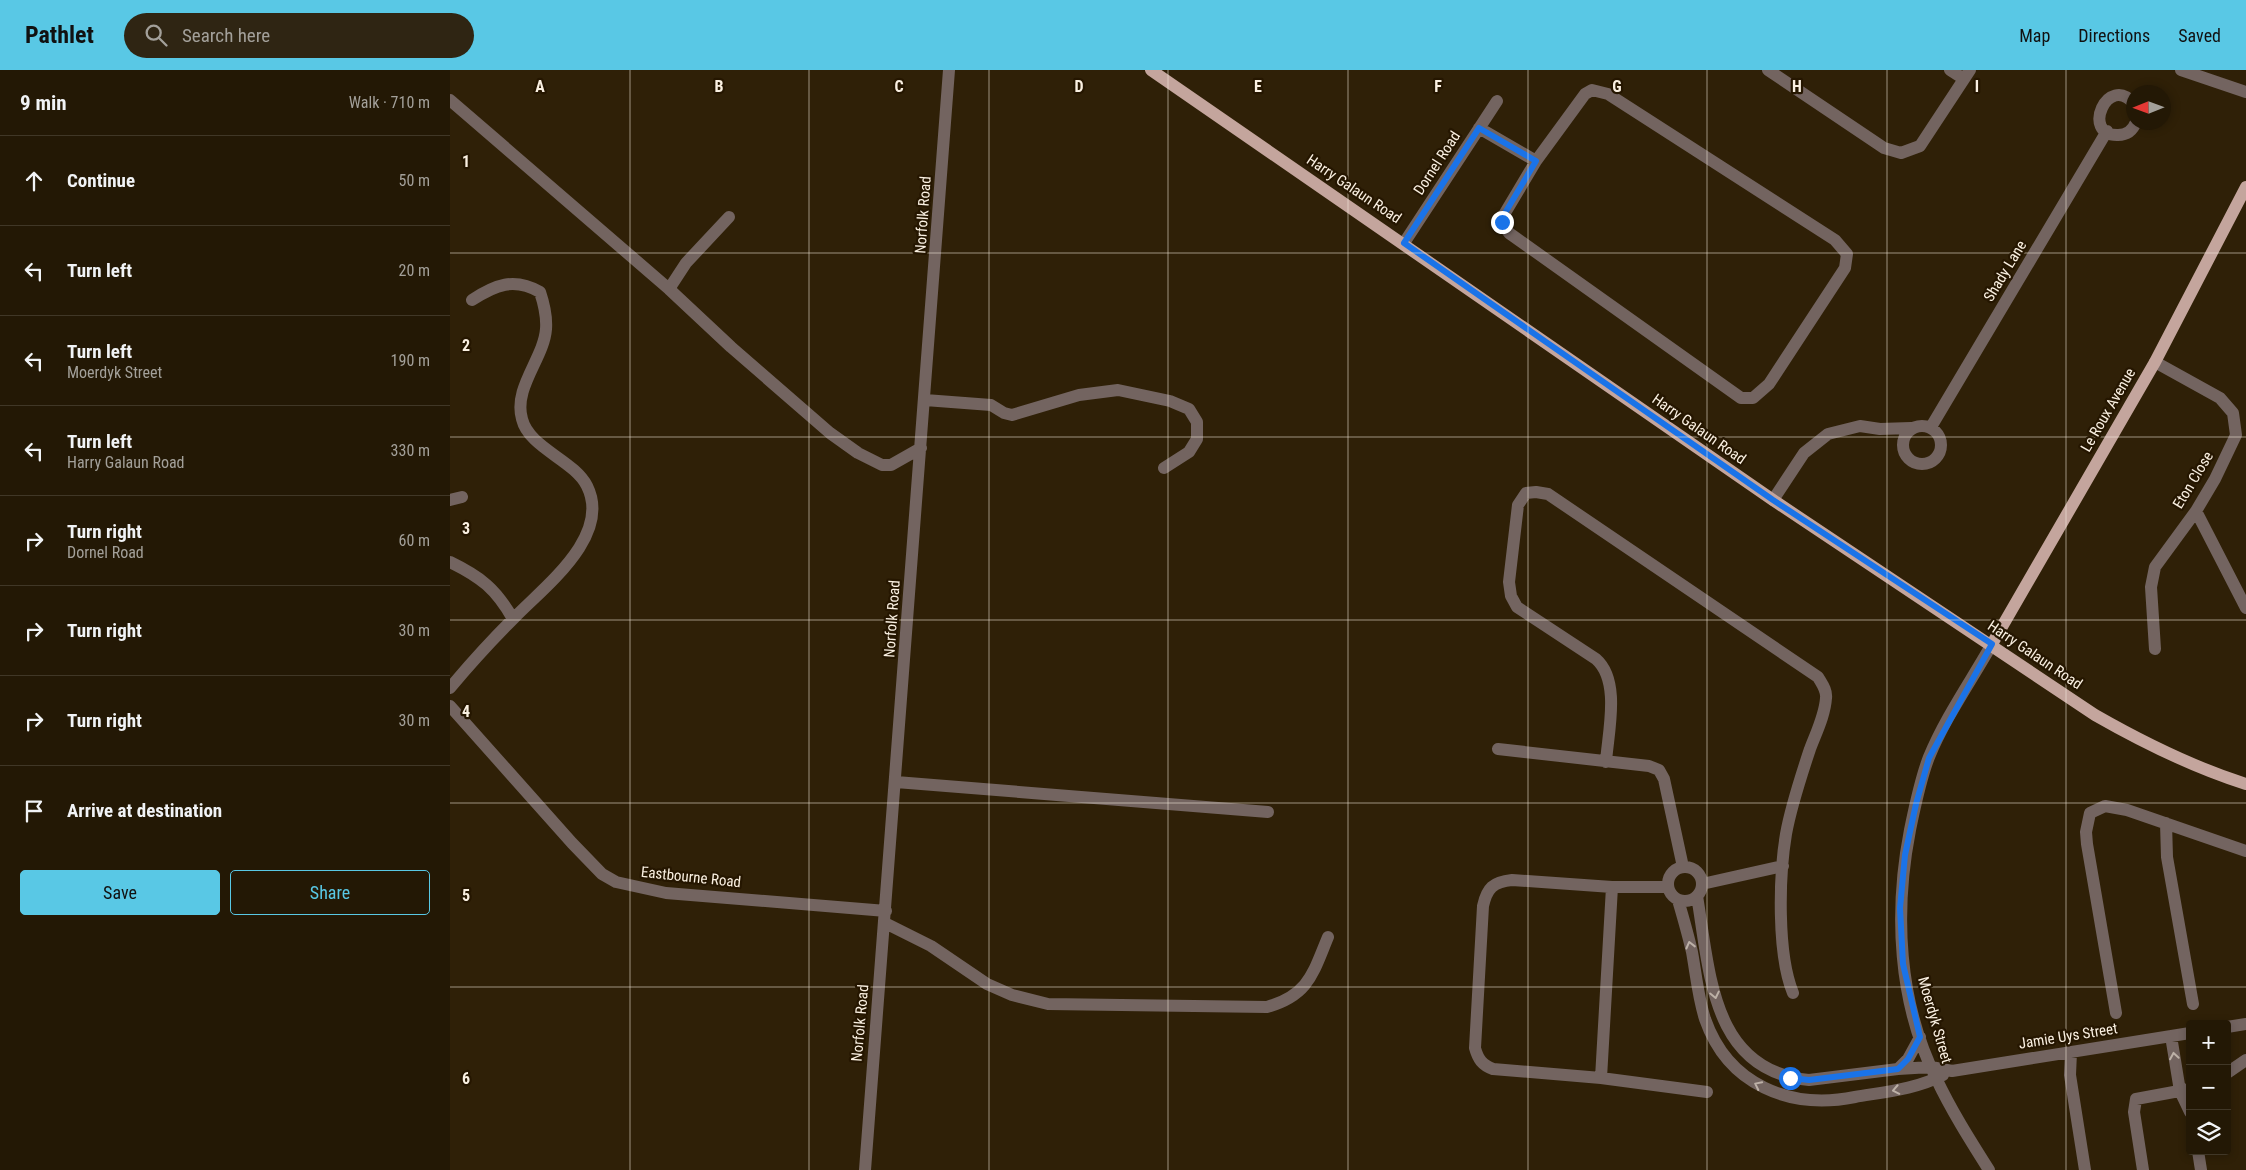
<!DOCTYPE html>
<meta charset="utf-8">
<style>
:root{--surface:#231805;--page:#2f2513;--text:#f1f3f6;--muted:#a3a09a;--line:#403727;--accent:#59c8e5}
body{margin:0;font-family:"Roboto Condensed",sans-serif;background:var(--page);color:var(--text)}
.controls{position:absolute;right:15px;bottom:15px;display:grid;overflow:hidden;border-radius:5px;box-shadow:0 2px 8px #0003}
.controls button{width:45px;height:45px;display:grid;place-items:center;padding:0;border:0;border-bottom:1px solid var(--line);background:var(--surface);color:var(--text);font:25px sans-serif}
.compass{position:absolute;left:1676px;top:15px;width:45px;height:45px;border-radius:50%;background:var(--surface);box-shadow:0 2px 8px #0003;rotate:269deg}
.stop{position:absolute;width:15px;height:15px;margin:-11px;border:4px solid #1a73e8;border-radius:50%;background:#fff}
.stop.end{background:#1a73e8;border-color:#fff;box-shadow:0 1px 5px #0008}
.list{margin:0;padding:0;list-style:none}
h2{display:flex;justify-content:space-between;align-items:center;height:65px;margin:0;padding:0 20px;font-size:21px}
h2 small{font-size:16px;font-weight:400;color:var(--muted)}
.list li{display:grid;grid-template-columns:32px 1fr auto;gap:15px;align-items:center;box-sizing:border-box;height:90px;padding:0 20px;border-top:1px solid var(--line)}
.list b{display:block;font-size:19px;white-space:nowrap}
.list p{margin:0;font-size:16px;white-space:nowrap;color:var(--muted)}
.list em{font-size:16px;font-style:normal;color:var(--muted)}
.actions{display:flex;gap:10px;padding:15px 20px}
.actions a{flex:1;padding:11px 0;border:1px solid var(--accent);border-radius:5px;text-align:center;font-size:18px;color:var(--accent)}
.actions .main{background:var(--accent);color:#111}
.icon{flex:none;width:28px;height:28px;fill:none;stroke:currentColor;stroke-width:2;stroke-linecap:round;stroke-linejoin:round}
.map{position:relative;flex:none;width:1796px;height:1100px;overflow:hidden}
header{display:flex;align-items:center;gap:30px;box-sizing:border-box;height:70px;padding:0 25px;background:var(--accent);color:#111}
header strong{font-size:24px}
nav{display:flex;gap:28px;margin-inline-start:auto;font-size:18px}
.search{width:350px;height:45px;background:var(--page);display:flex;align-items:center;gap:12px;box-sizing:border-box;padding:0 18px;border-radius:28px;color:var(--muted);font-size:19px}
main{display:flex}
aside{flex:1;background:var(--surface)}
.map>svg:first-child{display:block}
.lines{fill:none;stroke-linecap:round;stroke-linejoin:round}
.minor{stroke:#736460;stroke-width:12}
.major{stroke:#c4a59d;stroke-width:12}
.oneway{stroke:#bdb1a7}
.route{stroke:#1a73e8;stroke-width:6}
.grid{fill:none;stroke:#faf0e1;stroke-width:1;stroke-opacity:0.55}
.labels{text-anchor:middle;stroke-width:4.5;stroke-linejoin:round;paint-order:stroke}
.street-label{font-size:15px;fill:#faf0e1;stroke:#251600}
.grid-label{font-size:16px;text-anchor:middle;font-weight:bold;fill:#faf0e1;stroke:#251600;stroke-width:4.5;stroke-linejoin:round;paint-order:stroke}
</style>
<header>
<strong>Pathlet</strong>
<div class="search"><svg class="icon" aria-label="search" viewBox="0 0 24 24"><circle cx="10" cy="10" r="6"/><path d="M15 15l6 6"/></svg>Search here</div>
<nav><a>Map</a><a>Directions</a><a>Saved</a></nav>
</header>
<main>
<aside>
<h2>9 min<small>Walk · 710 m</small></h2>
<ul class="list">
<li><svg class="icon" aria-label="ahead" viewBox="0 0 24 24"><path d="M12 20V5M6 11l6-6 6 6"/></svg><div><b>Continue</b></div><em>50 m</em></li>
<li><svg class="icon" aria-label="left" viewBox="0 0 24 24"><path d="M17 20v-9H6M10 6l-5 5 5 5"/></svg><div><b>Turn left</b></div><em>20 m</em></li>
<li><svg class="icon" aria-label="left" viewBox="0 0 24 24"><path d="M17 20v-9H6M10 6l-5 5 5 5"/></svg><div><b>Turn left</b><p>Moerdyk Street</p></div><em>190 m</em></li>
<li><svg class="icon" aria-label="left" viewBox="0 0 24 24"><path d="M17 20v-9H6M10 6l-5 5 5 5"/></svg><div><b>Turn left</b><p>Harry Galaun Road</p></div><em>330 m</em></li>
<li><svg class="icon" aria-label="right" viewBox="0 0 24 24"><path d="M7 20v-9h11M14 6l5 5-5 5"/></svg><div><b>Turn right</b><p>Dornel Road</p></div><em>60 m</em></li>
<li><svg class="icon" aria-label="right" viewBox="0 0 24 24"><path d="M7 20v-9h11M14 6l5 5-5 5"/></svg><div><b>Turn right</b></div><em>30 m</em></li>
<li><svg class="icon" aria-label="right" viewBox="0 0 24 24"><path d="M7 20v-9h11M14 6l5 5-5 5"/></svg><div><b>Turn right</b></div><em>30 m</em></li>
<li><svg class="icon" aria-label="arrive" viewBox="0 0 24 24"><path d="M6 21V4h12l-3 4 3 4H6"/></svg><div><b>Arrive at destination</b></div></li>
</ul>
<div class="actions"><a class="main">Save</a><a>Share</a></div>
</aside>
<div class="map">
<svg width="1796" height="1100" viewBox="0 0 1796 1100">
<rect width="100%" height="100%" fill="#2f2007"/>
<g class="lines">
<path class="minor" d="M1318 0 1434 78 1451 83 1470 76 1520 0
M1500 0 1514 9
M1731 0 1796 22
M1142 20 1158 24 1385 170 1397 184 1395 198 1319 314 1303 328H1291L1059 163 1053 155 1052 148 1086 91 1135 24Z
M0 30 219 219
M1684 34C1658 2 1630 66 1668 65 1677 65 1683 60 1686 52
M1029 58 1086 91
M279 147 236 193 219 219 281 277 380 363 408 383 432 395H441L471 378
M954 173 1047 31
M1705 292 1770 328 1783 343 1786 365 1765 409 1746 441 1705 497 1701 517 1705 579
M475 330 541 335 554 343 562 345 629 325 668 320 720 331 739 339 747 352V369L739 382 714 398
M1453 375a19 19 0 1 1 38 0a19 19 0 1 1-38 0Z
M1481 357 1657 61
M0 430 12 427
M1323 430 1354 383 1378 364 1410 356 1430 359 1461 358
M1746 441 1796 538
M0 492C31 507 46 519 63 549
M0 618C20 594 42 570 64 548 95 516 162 466 137 416 124 390 79 378 72 349 63 318 94 288 96 259 97 246 94 234 90 222 64 207 45 215 22 230
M0 636 122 773 152 804 166 812 216 823 436 841
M1048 679 1199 696 1209 700 1214 709 1233 797
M1156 692C1158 662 1171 611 1146 589L1067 537 1061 526 1059 512 1068 435 1076 423 1086 422 1098 424 1368 607C1372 614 1377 620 1376 628 1375 645 1366 663 1360 679 1351 706 1341 736 1336 764 1329 806 1327 884 1343 923
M446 712 818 742
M1716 753 1717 787 1743 934
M1218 814a17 17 0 1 1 34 0a17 17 0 1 1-34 0Z
M1252 814 1333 796
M1218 817H1162L1062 810C1043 812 1037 818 1033 836L1025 978C1028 989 1032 995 1043 999L1151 1008 1257 1022
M1247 826C1260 902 1261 1001 1359 1010L1448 999 1481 997 1502 1001 1740 963
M1228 830C1233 847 1238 864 1242 882 1246 904 1248 927 1255 949 1278 1015 1340 1040 1405 1027 1434 1022 1467 1019 1493 1005
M435 853 481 876 537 914 562 925 598 934 817 937C859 925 863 903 878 867
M1666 943 1637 774 1636 762 1640 743 1655 736 1677 740 1796 781
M1777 957 1796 954
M1721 966 1730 1021 1740 1042
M1621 982 1620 1005 1635 1100
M1448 999 1458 989 1470 967
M1777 1003 1796 990
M1151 1008 1162 817
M1748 1081 1751 1100
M415 1100 499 0
M1539 1100C1520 1070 1501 1040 1486 1008 1448 932 1444 842 1460 760 1465 736 1470 710 1479 687 1495 648 1521 611 1542 574
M1693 1100 1684 1042 1686 1029 1740 1019"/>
<path class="major" d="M701 0 1323 430 1645 645C1694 673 1742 697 1796 714
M1542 574 1705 292 1796 117"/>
</g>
<defs><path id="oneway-chevron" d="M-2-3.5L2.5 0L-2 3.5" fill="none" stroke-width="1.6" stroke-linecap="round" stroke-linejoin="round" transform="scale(1.25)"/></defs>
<g class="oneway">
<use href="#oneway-chevron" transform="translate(1240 875) rotate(-104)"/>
<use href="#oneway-chevron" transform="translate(1265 925) rotate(78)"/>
<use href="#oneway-chevron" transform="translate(1724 986) rotate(-99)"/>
<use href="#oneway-chevron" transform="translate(1308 1015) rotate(-154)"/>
<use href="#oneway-chevron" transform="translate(1446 1020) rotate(169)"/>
</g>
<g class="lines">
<path class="route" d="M1052 152V148L1086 91 1029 58 954 173 1323 430 1542 574 1479 688 1466 734 1455 785 1450 838 1453 894 1470 967 1458 989 1448 999 1359 1010 1340 1008"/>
</g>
<path class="grid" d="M180 0V1100M359 0V1100M539 0V1100M718 0V1100M898 0V1100M1078 0V1100M1257 0V1100M1437 0V1100M1616 0V1100M0 183H1796M0 367H1796M0 550H1796M0 733H1796M0 917H1796"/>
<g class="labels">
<g class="street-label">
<text transform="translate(987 93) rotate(-57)" y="5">Dornel Road</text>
<text transform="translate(904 119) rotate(34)" y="5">Harry Galaun Road</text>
<text transform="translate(473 145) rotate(-86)" y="5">Norfolk Road</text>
<text transform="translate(1555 201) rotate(-59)" y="5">Shady Lane</text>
<text transform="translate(1658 340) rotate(-60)" y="5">Le Roux Avenue</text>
<text transform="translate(1249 359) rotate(35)" y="5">Harry Galaun Road</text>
<text transform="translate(1743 410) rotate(-59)" y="5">Eton Close</text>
<text transform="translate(442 549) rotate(-86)" y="5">Norfolk Road</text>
<text transform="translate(1585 585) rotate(34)" y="5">Harry Galaun Road</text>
<text transform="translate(241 807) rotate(6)" y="5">Eastbourne Road</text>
<text transform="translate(1485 950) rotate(74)" y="5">Moerdyk Street</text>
<text transform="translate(410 953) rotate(-85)" y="5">Norfolk Road</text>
<text transform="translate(1618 966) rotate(-9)" y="5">Jamie Uys Street</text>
</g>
</g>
<g class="grid-label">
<text x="90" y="22">A</text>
<text x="269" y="22">B</text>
<text x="449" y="22">C</text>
<text x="629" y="22">D</text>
<text x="808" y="22">E</text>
<text x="988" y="22">F</text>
<text x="1167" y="22">G</text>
<text x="1347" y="22">H</text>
<text x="1527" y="22">I</text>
<text x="16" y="97">1</text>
<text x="16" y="281">2</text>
<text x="16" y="464">3</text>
<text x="16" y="647">4</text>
<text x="16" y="831">5</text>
<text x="16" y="1014">6</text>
</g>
</svg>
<div class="controls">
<button>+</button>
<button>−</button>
<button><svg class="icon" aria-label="layers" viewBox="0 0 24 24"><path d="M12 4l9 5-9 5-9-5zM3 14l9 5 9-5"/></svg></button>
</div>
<svg class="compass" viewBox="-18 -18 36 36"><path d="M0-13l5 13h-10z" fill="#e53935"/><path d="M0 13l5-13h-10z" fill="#a3a09a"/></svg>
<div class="stop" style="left:1340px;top:1008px"></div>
<div class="stop end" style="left:1052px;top:152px"></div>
</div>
</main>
